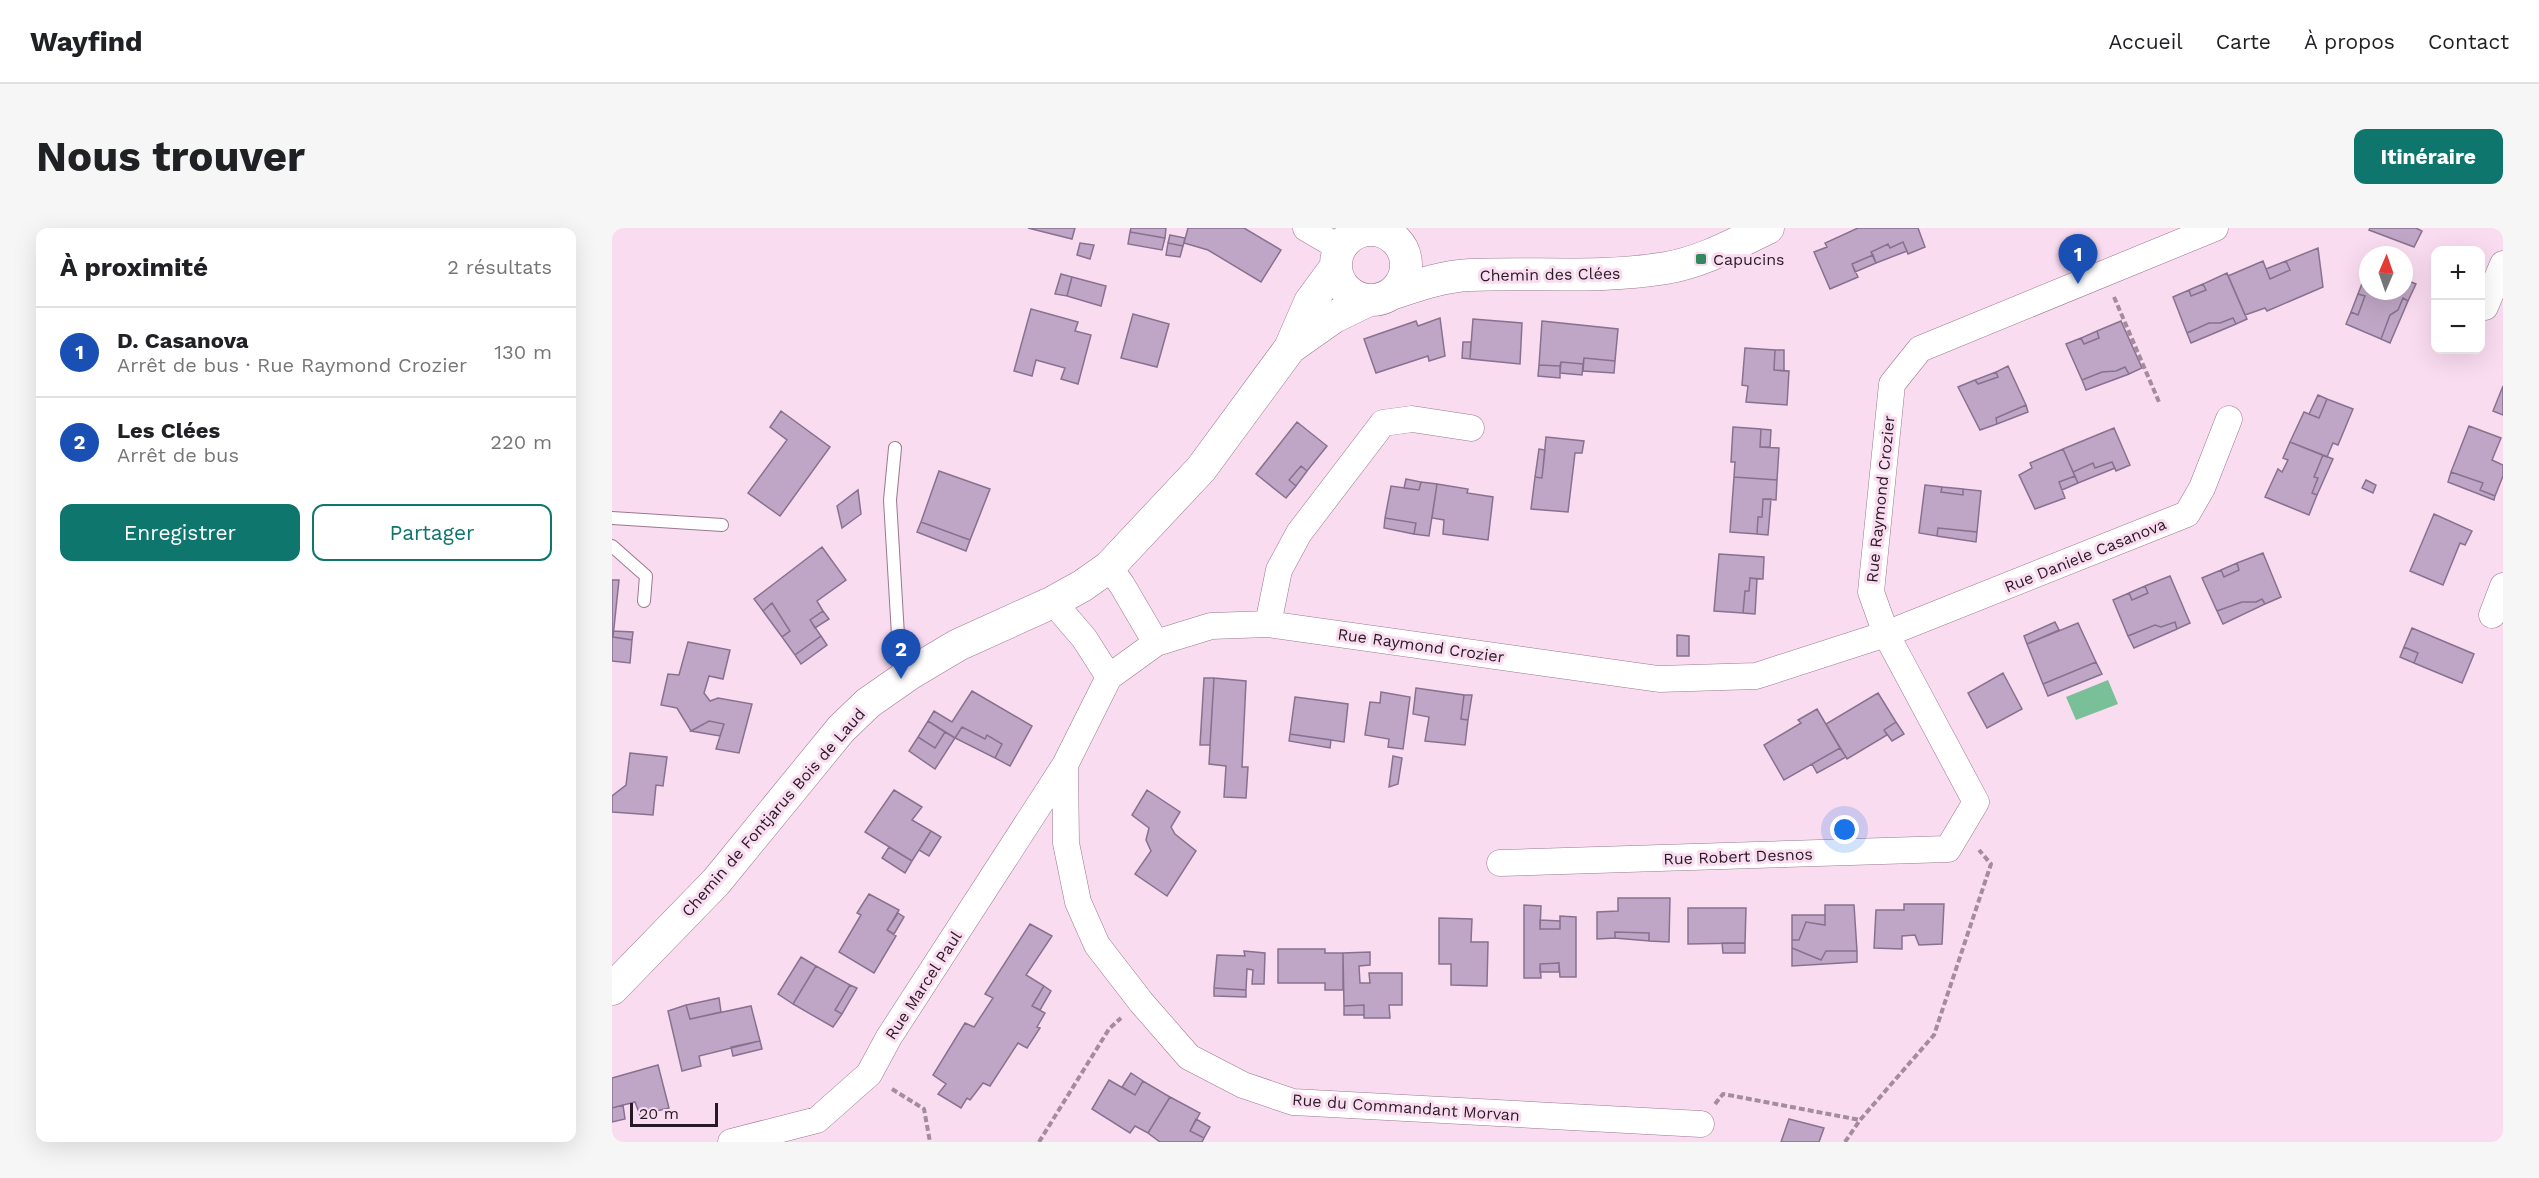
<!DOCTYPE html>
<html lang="fr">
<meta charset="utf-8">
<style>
:root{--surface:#fff;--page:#f6f6f6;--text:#202124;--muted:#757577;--line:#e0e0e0;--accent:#0f766e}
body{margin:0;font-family:"Work Sans",sans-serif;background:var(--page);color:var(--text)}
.controls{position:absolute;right:18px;top:18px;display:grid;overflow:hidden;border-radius:12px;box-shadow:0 6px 24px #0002}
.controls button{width:54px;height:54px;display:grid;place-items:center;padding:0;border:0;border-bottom:2px solid var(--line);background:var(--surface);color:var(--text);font:30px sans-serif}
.compass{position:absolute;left:1747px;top:18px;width:54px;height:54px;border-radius:50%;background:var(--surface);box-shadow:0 6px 24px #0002;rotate:2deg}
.scale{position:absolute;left:18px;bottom:15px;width:88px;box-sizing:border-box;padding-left:6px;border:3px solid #281a24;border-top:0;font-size:16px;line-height:21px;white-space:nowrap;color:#281a24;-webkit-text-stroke:4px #fadcf0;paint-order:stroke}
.you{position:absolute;left:1233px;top:602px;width:21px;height:21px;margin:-15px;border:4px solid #fff;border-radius:50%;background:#1a73e8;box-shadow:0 0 0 9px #1a73e833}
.badge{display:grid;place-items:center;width:39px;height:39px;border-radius:50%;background:var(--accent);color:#fff;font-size:20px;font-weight:700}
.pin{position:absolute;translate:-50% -50px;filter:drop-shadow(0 2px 3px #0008)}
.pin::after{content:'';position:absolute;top:32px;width:21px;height:18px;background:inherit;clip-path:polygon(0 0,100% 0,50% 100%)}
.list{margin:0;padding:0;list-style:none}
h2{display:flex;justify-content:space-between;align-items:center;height:78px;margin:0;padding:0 24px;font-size:26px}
h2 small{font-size:20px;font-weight:400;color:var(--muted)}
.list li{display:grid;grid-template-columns:39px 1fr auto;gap:18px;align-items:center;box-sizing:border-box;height:90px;padding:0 24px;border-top:2px solid var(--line)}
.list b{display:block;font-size:22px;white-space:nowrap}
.list p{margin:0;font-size:20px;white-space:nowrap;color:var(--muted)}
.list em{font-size:20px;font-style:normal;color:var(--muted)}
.actions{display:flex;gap:12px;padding:18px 24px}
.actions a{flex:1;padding:14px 0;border:2px solid var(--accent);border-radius:12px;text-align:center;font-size:21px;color:var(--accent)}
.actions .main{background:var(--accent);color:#fff}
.map{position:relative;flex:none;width:1891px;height:914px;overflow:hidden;border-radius:12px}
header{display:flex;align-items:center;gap:36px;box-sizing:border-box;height:84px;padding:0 30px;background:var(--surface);border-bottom:2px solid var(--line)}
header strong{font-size:28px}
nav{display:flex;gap:33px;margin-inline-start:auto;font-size:21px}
.intro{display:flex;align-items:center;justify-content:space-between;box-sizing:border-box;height:144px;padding:0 36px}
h1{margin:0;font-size:42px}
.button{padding:15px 27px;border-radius:12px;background:var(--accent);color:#fff;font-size:21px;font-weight:700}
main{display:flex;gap:36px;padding:0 36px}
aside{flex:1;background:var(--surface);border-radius:12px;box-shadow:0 6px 24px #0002}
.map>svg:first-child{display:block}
.water{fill:#79bf98}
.building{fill:#bfa6c6;stroke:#88718f;stroke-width:1.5}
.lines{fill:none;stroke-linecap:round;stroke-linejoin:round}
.service-casing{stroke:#9a788f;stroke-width:14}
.minor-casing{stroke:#9a788f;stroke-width:27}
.tertiary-casing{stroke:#9a788f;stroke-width:33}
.path{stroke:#a38c9c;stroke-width:4;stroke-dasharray:6 3;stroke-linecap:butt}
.service{stroke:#fff;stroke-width:12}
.minor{stroke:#fff;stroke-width:26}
.tertiary{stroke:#fff;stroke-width:32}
.poi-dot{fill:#31895e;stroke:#fadcf0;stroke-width:2}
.labels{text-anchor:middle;stroke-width:6;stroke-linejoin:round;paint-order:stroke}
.poi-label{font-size:16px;fill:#281a24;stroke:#fadcf0;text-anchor:start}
.street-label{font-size:16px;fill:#281a24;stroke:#fadcf0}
</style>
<header>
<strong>Wayfind</strong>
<nav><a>Accueil</a><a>Carte</a><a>À propos</a><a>Contact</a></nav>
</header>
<div class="intro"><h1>Nous trouver</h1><a class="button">Itinéraire</a></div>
<main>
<aside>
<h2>À proximité<small>2 résultats</small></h2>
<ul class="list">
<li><span class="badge" style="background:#1a4fb4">1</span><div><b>D. Casanova</b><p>Arrêt de bus · Rue Raymond Crozier</p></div><em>130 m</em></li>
<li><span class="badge" style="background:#1a4fb4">2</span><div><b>Les Clées</b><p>Arrêt de bus</p></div><em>220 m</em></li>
</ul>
<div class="actions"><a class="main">Enregistrer</a><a>Partager</a></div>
</aside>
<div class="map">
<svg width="1891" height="914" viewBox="0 0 1891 914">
<rect width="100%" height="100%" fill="#fadcf0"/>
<path class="water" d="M1496 452 1506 476 1464 492 1454 469Z"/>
<path class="building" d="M416 0H463L460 11Z
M519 0H554L553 10 518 4Z
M576 0H632L669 22 649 54 596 22 572 15Z
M1246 0H1306L1313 19 1296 26 1291 14 1278 20 1276 16 1259 24 1261 27 1240 36 1246 49 1218 61 1202 24 1215 19 1213 15Z
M1758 0H1804L1810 3 1802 19 1757 2Z
M518 4 553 10 550 22 516 16Z
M558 7 573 10 571 18 556 15Z
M1291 14 1295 23 1264 35 1259 24 1276 16 1278 20Z
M468 15 482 17 478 31 465 27Z
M556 15 571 18 568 29 554 27Z
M1706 20 1711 59 1655 83 1653 80 1633 87 1616 48 1651 33 1658 51 1678 42 1674 33Z
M1261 27 1264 35 1243 44 1240 36Z
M1674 33 1678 42 1658 51 1654 41Z
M1756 40V63H1792V51L1804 56 1796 73 1791 70 1786 82 1778 87 1769 111 1734 96 1739 84 1746 87 1753 68 1746 66Z
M1615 45 1635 91 1624 96 1621 90 1608 95H1597L1575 105 1561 69 1577 62 1579 68 1594 62 1591 56Z
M449 46 460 49 455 68 443 66Z
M460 49 494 58 489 78 455 68Z
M1591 56 1594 62 1579 68 1577 62Z
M1746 66 1753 68 1746 87 1739 84Z
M1791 70 1796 73 1778 115 1769 111 1778 87 1786 82Z
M419 81 466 94 463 103 479 107 466 156 449 151 453 140 424 132 420 148 402 143Z
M521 86 557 96 545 139 509 130Z
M828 90 833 128 817 133 816 128 764 145 752 111 804 93 806 98Z
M1621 90 1624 96 1579 115 1575 105 1597 95H1608Z
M861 91 910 95 908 136 858 131Z
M930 93 1006 101 1003 133 972 130 971 136 949 134 948 138 927 137Z
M1509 93 1530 140 1517 146 1513 139 1504 143 1490 144 1470 152 1454 116 1469 110 1472 116 1487 110 1485 103Z
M1485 103 1487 110 1472 116 1469 110Z
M851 114H859L858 131 850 130Z
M1133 120 1163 122 1162 142 1177 143 1175 177 1134 174 1136 158 1130 157Z
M1163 122H1172V143L1162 142Z
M972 130 1003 133 1002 145 971 143Z
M949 134 971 136 970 147 948 145Z
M927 137 948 138V150L926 148Z
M1396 138 1414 177 1384 190 1385 196 1368 202 1346 159 1363 152 1366 156 1386 149 1384 144Z
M1513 139 1517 146 1474 162 1470 152 1490 144 1504 143Z
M1384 144 1386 149 1366 156 1363 152Z
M1891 158V187L1881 183Z
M1706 167 1715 171 1707 190 1697 186Z
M1715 171 1741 181 1726 217 1721 215 1715 229 1678 214 1692 184 1707 190Z
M1414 177 1416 184 1385 196 1384 190Z
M169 183 218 219 168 288 136 265 175 212 158 199Z
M685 194 715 218 695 243 689 238 677 252 684 258 674 270 644 246Z
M1857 198 1889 210 1880 232 1891 237V248L1883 268 1868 262 1871 255 1839 244Z
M1121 199 1149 201 1148 219 1167 220 1165 252 1122 249 1123 234H1119Z
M1502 200 1518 237 1504 243 1500 234 1483 240 1481 235 1461 244 1451 221Z
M1149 201 1159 202 1158 219H1148Z
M934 209 972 213 970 225H963L956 284 919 281 923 249 930 250Z
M1678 214 1711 227 1702 249 1706 250 1700 265 1705 267 1697 287 1653 269 1666 241 1670 244 1676 232 1671 230Z
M927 221 933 222 930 250 923 249Z
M1451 221 1463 248 1447 254 1453 270 1423 281 1407 247 1420 240 1418 235Z
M1711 227 1721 231 1705 267 1700 265 1706 250 1702 249Z
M1500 234 1503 240 1466 255 1461 244 1481 235 1483 240Z
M689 238 695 243 684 258 677 252Z
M327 243 378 261 358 312 309 294Z
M1839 244 1871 255 1868 262 1883 268 1882 272 1836 254Z
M1463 248 1466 255 1450 262 1447 254Z
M1122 249 1165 252 1164 272 1151 271 1150 289H1146L1145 306 1118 304Z
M794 251 809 254 807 262 792 260Z
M1754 252 1764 257 1761 265 1750 260Z
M809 254 825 256 817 308 802 306 804 295 773 290 779 258 807 262Z
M825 256 856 261 855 265 881 269 876 312 831 306 832 292 820 290Z
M1313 257 1330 259 1329 264 1351 267V261L1369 263 1365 304 1326 300 1325 308 1307 305Z
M1330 259 1351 261V267L1329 264Z
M246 262 249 286 230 300 225 278Z
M1151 271H1159L1156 307 1145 306 1146 289H1150Z
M1822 286 1860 303 1853 317 1848 315 1831 357 1798 343Z
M773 290 804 295 802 306 772 300Z
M309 294 358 312 354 323 305 304Z
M1326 300 1365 304 1364 314 1325 308Z
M210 319 234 352 205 373 211 383 198 392 209 408 183 427 170 409 178 403 160 375 151 383 142 371Z
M1651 325 1669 369 1653 376 1650 371 1644 374H1630L1605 383 1590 350 1609 342 1612 349 1627 342 1625 335Z
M1107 326 1152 329 1151 351 1138 350 1137 363H1133L1131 385 1102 383Z
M1625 335 1627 342 1612 349 1609 342Z
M1558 348 1578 395 1565 401 1563 394 1549 399 1543 397 1516 408 1501 372 1517 365 1520 372 1536 365 1533 358Z
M1138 350 1145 351 1143 386 1131 385 1133 363H1137Z
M0 352H7L1 409 20 412 18 435 0 433Z
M1533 358 1536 365 1520 372 1517 365Z
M1650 371 1653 376 1611 396 1605 383 1630 374H1644Z
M160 375 178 403 170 409 151 383Z
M211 383 217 391 203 400 198 392Z
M1443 394 1447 402 1415 416 1412 408Z
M1563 394 1565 401 1522 420 1516 408 1543 397 1549 399Z
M1466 395 1484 434 1431 456 1415 416Z
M1800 400 1862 426 1850 455 1802 435 1806 425 1792 419Z
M1 403 21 404 20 412 1 409Z
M1065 407 1077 408V428H1065Z
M209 408 215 417 189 436 183 427Z
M76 414 118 422 111 451 97 448 92 465 98 473 106 470 140 476 127 525 104 521 112 496 97 493 79 503 65 480 49 477 56 446 67 447Z
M1792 419 1806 425 1802 435 1788 429Z
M1484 434 1490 446 1436 468 1431 456Z
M1391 445 1410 481 1375 500 1356 465Z
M592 450H602L598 517H588Z
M602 450 634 453 630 539H636L634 570 612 569 614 538 597 536Z
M804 460 852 467 849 491 856 492 853 517 813 513 817 489 801 486Z
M360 463 420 498 398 538 383 530 390 516 375 507 373 511 350 499 343 510 316 493 322 483 340 494Z
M769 464 798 469 791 521 776 519 777 511 753 507 758 474 768 475Z
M1266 465 1284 494 1272 502 1275 507 1235 531 1214 496Z
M852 467H860L856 492 849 491Z
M683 469 736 476 732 514 678 506Z
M1205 481 1228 520 1172 552 1152 517 1189 495 1186 492Z
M97 493 112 496 108 508 79 503Z
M316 493 333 504 323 520 306 509Z
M1284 494 1292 506 1280 513 1272 502Z
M350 499 373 511 375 507 390 516 383 530 343 510Z
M333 504 343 510 323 541 297 523 306 509 323 520Z
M678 506 719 512 718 520 677 513Z
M1228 520 1234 529 1205 545 1200 536Z
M18 525 55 529 51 558 44 557 41 587 0 584V568L14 557Z
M781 528 790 530 786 556 777 559Z
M282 562 310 579 300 592 319 603 300 633 253 604Z
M535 562 568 584 559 599 563 606 584 623 555 668 523 646 539 623 534 612 537 600 520 587Z
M319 603 329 609 317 628 307 622Z
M277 619 300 633 293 645 270 630Z
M257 666 287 682 275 702 284 708 262 745 227 724 249 687 245 685Z
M1006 670H1058L1057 714 1037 713V705L1003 704V710L985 711V684L1006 683Z
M1292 676H1332L1330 716 1307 717 1303 707 1290 708V721L1262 720 1264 682H1292Z
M912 677 929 678 928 701H948V688L964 689V749H948L947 735 928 736 929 750H912Z
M1213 677H1242L1245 723H1214L1209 732 1180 720V712H1187L1194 694 1213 697Z
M1076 680H1134L1133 715 1076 716Z
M286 685 292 689 282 706 275 702Z
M1180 687H1213V697L1194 694 1187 712H1180Z
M827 690 860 691 859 714H876L875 758 839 757V736H827Z
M928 692 948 693V701H928Z
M418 696 440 708 414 747 432 758 420 778 433 785 425 799 428 800 415 820 406 815 378 858 371 855 358 872 355 870 349 880 326 866 334 856 321 847 353 795 362 799 381 770 373 766Z
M1003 704 1037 705V713L1003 710Z
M1110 715H1133V725H1111Z
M1180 720 1209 732 1214 723H1245V734L1180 738Z
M666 721H713V725H731V762H713V755H666Z
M632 723 653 725 652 756H640L641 742 635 741 634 762 602 760 605 727 633 728Z
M758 724V737L747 738 748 755H758L757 745H790V777H777L778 790H752V777L732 778 731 725Z
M189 729 204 738 181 776 166 766Z
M947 735V744H928V736Z
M204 738 238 757 223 782 230 786 221 799 181 776Z
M238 757 245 760 230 786 223 782Z
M432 758 439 763 428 782 420 778Z
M602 760 634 762V769L602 768Z
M107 770 109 784 78 791 74 777Z
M74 777 78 791 139 778 148 813 87 828 89 838 70 843 56 783Z
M752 777V787H732V778Z
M148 813 150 821 121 828 119 819Z
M46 837 57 880 28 887 23 874 0 880V850Z
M519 845 531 853 523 867 510 859Z
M497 852 523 867 531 853 558 869 536 905 523 898 518 905 480 881Z
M558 869 588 885 578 903 592 910 590 914H548L536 905Z
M11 877 13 891 0 894V880Z
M584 891 598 899 592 910 578 903Z
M1177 891 1212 900 1207 914H1169Z"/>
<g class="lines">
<g class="service-casing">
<path id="service" d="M283 220 278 272 287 424 298 443
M0 290 110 297
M0 318 34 348 32 373"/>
</g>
<g class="minor-casing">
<path id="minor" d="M694 0 728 20
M775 5V0
M1873 79 1891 36
M497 339 510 357 544 415
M441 374 472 410 497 449
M1880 387 1891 358
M656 396 667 342 687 305 771 195 800 191 859 200
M453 537 454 615 466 674 485 717 529 774 577 829 631 857 681 874 1089 896
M888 635 1336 621 1364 574 1274 406 1259 364 1280 156 1308 121 1603 0
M119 914 205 892 257 846 277 809 453 537 497 449 544 415 599 398 656 396 1047 451 1144 448 1274 406 1575 286 1590 260 1617 191"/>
</g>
<g class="tertiary-casing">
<path id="tertiary" d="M724 37a35 35 0 1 1 70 0a35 35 0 1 1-70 0Z
M782 65C806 57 832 48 858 47 925 44 987 51 1054 40 1090 34 1122 16 1156 0
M678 120 722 89 755 73
M0 761 104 654 229 501 256 475 299 445 346 417 441 374 470 358 497 339 589 241 678 120 698 74 723 40"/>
</g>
<path class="path" d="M1502 69 1547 174
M280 861 312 881 318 914
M1103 876 1111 866 1248 892
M427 914 497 801 509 790
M1233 914 1248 892 1322 807 1379 636 1367 622"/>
<use href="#service" class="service"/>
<use href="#minor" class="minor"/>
<use href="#tertiary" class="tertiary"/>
</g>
<rect class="poi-dot" x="1083" y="25" width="12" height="12" rx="3"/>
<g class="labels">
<g class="poi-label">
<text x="1101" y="37">Capucins</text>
</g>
<g class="street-label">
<text transform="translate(938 46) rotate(-1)" y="6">Chemin des Clées</text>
<text transform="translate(1268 271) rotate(-84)" y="6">Rue Raymond Crozier</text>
<text transform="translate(1473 327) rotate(-22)" y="6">Rue Daniele Casanova</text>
<text transform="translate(809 417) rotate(8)" y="6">Rue Raymond Crozier</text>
<text transform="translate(161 584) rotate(-49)" y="6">Chemin de Fontjarus Bois de Laud</text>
<text transform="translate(1126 628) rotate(-2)" y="6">Rue Robert Desnos</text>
<text transform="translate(311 757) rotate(-57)" y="6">Rue Marcel Paul</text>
<text transform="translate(794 879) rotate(4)" y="6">Rue du Commandant Morvan</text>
</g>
</g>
</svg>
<div class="controls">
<button>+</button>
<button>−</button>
</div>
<svg class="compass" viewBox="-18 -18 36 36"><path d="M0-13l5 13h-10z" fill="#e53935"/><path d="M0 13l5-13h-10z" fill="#757577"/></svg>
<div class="scale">20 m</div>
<div class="you"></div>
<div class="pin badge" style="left:1466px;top:56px;background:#1a4fb4">1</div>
<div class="pin badge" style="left:289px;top:451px;background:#1a4fb4">2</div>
</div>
</main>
